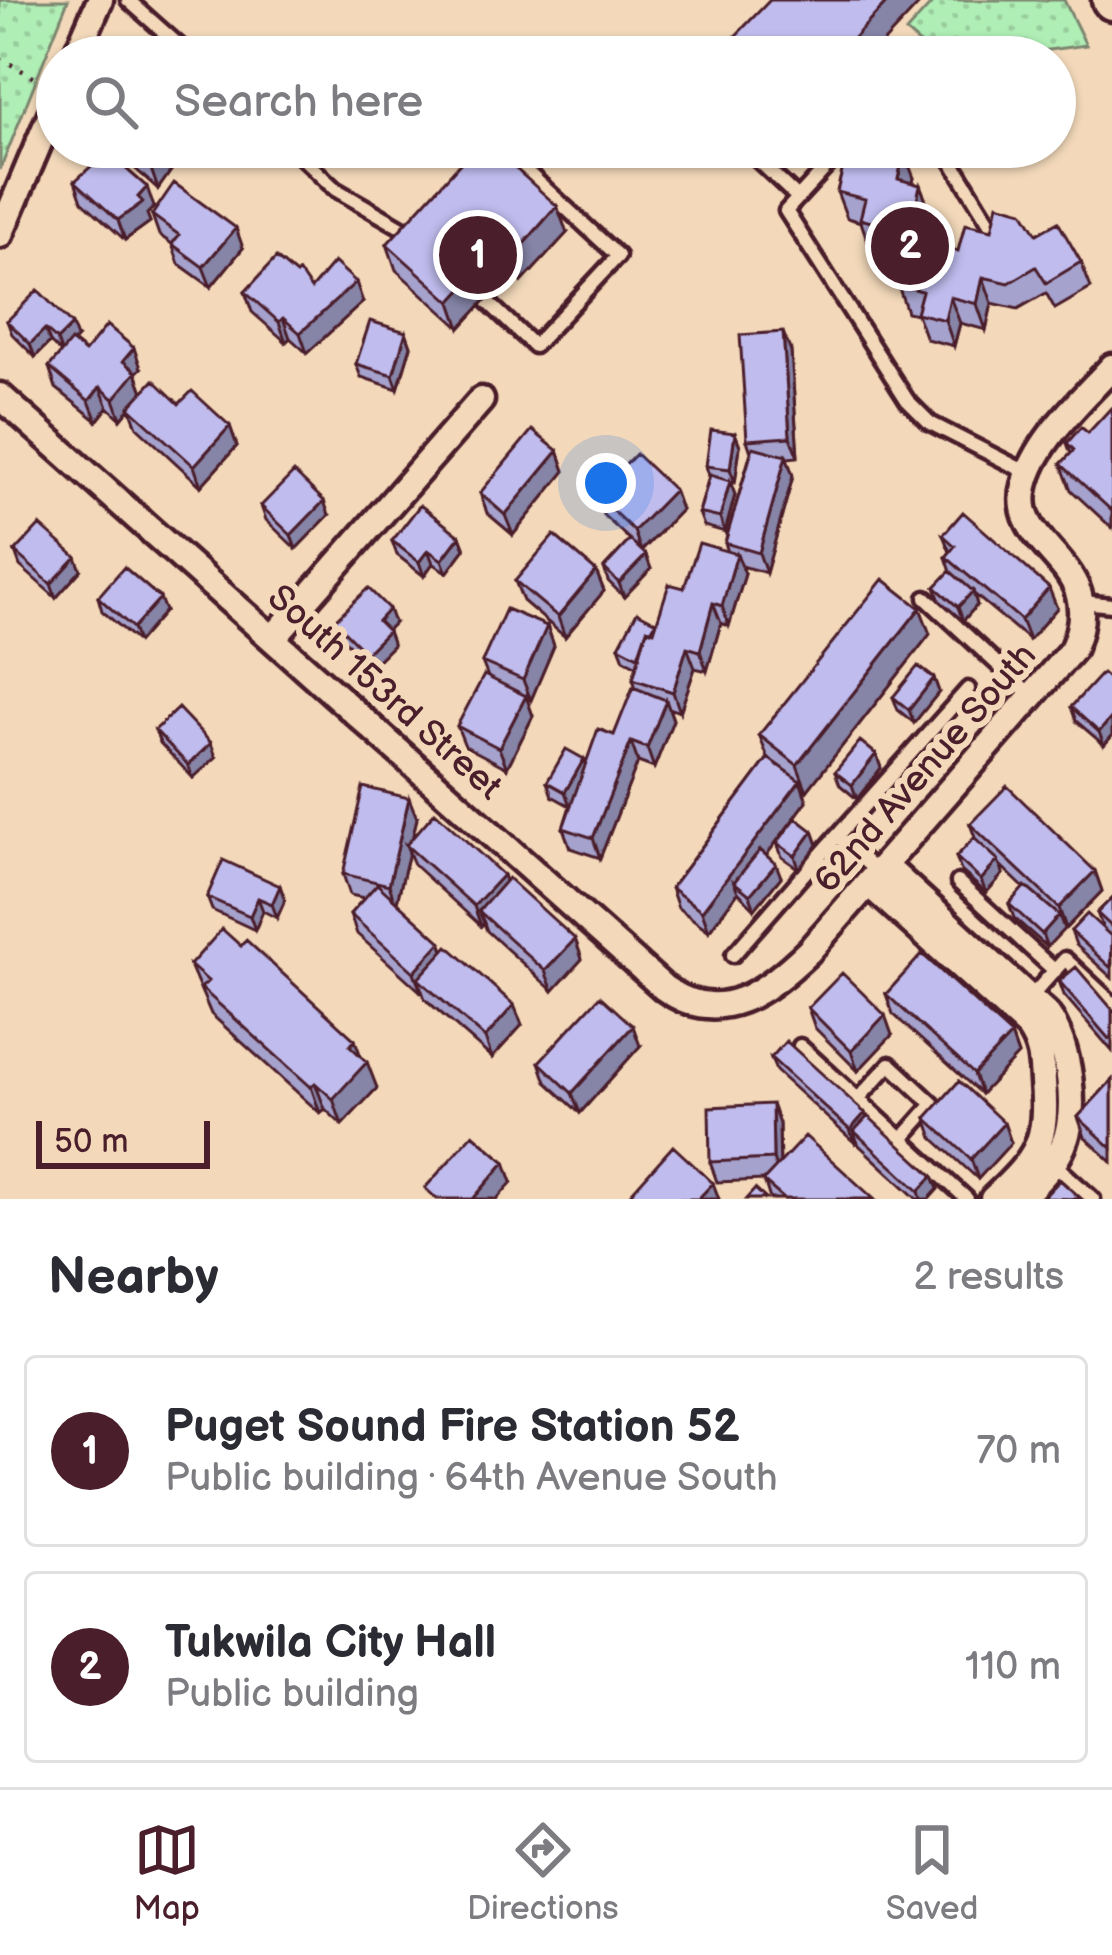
<!DOCTYPE html>
<meta charset="utf-8">
<style>
:root{--surface:#fff;--page:#f7f7f7;--text:#2b2b33;--muted:#7c7c81;--line:#e1e1e2;--accent:#4a1f2b}
body{margin:0;font-family:"Balsamiq Sans",sans-serif;background:var(--page);color:var(--text)}
.scale{position:absolute;left:36px;bottom:30px;width:174px;box-sizing:border-box;padding-left:12px;border:6px solid #4a1f2b;border-top:0;font-size:33px;line-height:42px;white-space:nowrap;color:#4a1f2b;-webkit-text-stroke:9px #f3d9ba;paint-order:stroke}
.you{position:absolute;left:606px;top:483px;width:42px;height:42px;margin:-30px;border:9px solid #fff;border-radius:50%;background:#1a73e8;box-shadow:0 0 0 18px #1a73e833}
.badge{display:grid;place-items:center;width:78px;height:78px;border-radius:50%;background:var(--accent);color:#fff;font-size:39px;font-weight:700}
.pin{position:absolute;translate:-50% -50%;border:6px solid #fff;box-shadow:0 3px 12px #0006}
.list{margin:0;padding:0;list-style:none}
h2{display:flex;justify-content:space-between;align-items:center;height:156px;margin:0;padding:0 48px;font-size:51px}
h2 small{font-size:39px;font-weight:400;color:var(--muted)}
.list li{display:grid;grid-template-columns:78px 1fr auto;gap:36px;align-items:center;box-sizing:border-box;height:192px;margin:0 24px 24px;padding:0 24px;border:3px solid var(--line);border-radius:12px}
.list b{display:block;font-size:45px;white-space:nowrap}
.list p{margin:0;font-size:39px;white-space:nowrap;color:var(--muted)}
.list em{font-size:39px;font-style:normal;color:var(--muted)}
.icon{flex:none;width:66px;height:66px;fill:none;stroke:currentColor;stroke-width:2;stroke-linecap:round;stroke-linejoin:round}
.map{position:relative;flex:none;width:1112px;height:1199px;overflow:hidden}
.search{position:absolute;background:var(--surface);box-shadow:0 3px 9px #0004;left:36px;right:36px;top:36px;height:132px;display:flex;align-items:center;gap:30px;box-sizing:border-box;padding:0 42px;border-radius:66px;color:var(--muted);font-size:45px}
.sheet{height:588px;background:var(--surface)}
nav{display:flex;justify-content:space-around;align-items:center;box-sizing:border-box;height:168px;border-top:3px solid var(--line);background:var(--surface);font-size:33px;color:var(--muted)}
nav a{display:grid;justify-items:center;gap:6px}
nav .on{color:var(--accent)}
.map>svg:first-child{display:block}
.grass{fill:url(#grass-dots);stroke:#7c8670;stroke-width:3}
.lines{fill:none;stroke-linecap:round;stroke-linejoin:round}
.lane-casing{stroke:#4a1f2b;stroke-width:21}
.street-casing{stroke:#4a1f2b;stroke-width:33}
.secondary-casing{stroke:#4a1f2b;stroke-width:45}
.path{stroke:#4a1f2b;stroke-width:4.5;stroke-dasharray:3 9;stroke-linecap:butt}
.lane{stroke:#f3d9ba;stroke-width:12}
.street{stroke:#f3d9ba;stroke-width:24}
.secondary{stroke:#f3d9ba;stroke-width:36}
.wall{fill:#a5a2cd;stroke:#4a1f2b;stroke-width:3}
.shaded-wall{fill:#8684a7;stroke:#4a1f2b;stroke-width:3}
.building{fill:#c0bcee;stroke:#4a1f2b;stroke-width:3}
.labels{text-anchor:middle;stroke-width:12;stroke-linejoin:round;paint-order:stroke}
.street-label{font-size:36px;fill:#4a1f2b;stroke:#f3d9ba}
</style>
<div class="map">
<svg width="1112" height="1199" viewBox="0 0 1112 1199">
<defs>
<pattern id="grass-dots" width="8" height="8" patternUnits="userSpaceOnUse" patternTransform="scale(3)"><rect width="8" height="8" fill="#afeeb5"/><path d="M2 2h.1M6 6h.1" fill="none" stroke="#98cc9c" stroke-width="1.8" stroke-linecap="round"/></pattern>
</defs>
<rect width="100%" height="100%" fill="#f3d9ba"/>
<filter id="ink" filterUnits="userSpaceOnUse"><feTurbulence type="fractalNoise" baseFrequency=".00833" numOctaves="2"/><feDisplacementMap in="SourceGraphic" scale="24" xChannelSelector="R" yChannelSelector="G"/><feConvolveMatrix kernelMatrix="1 2 1 2 8 2 1 2 1" color-interpolation-filters="sRGB"/></filter>
<g filter="url(#ink)">
<path class="grass" d="M0 0H68L0 170Z
M935 0H1064L1086 45 996 57H935L906 32Z"/>
<g class="lines">
<g class="lane-casing">
<path id="lane" d="M128 0 192 57
M291 147 335 189 411 233
M744 147 798 198
M845 147 786 211 907 400 930 423 1028 473
M943 147 994 230
M633 153 638 147
M486 300 534 346 618 256 500 147
M926 598 1033 697
M1083 602 1112 605
M837 836 968 689
M958 882 1055 971
M733 955 837 836 878 873
M1028 1000 1065 959 1112 1003
M800 1046 967 1199
M858 1099 890 1064 933 1104 902 1139
M1052 1162 1093 1199"/>
</g>
<g class="street-casing">
<path id="street" d="M75 57 100 0
M0 235 57 100
M0 396 664 988C720 1028 766 992 809 951L1072 650C1112 561 1009 552 1025 486 1035 441 1082 400 1112 367
M273 638 481 400
M885 866 1047 1014C1069 1045 1079 1110 1063 1146 1054 1167 1036 1182 1021 1199
M869 884 1028 1027C1041 1045 1042 1061 1043 1082 1048 1143 1037 1157 993 1199"/>
</g>
<g class="secondary-casing">
<path id="secondary" d="M1111 0 1112 1"/>
</g>
<path class="path" d="M0 58 42 82"/>
<use href="#lane" class="lane"/>
<use href="#street" class="street"/>
<use href="#secondary" class="secondary"/>
</g>
<path class="wall" d="M111 147H179L182 155 158 189Z
M848 147H894V149L914 178 912 183 920 185 930 211 928 217 941 220 950 249 958 251 992 230 1037 234 1081 262 1091 288 1055 309 1046 293 1018 309 992 303 986 330 960 323 954 346 926 339 917 314 907 312 898 285 899 282 889 279 880 253 881 248 869 245 861 222 847 218 837 192Z
M75 181 154 207 147 214 150 222 125 240 82 201Z
M152 215 243 248 211 287 179 264 172 244 159 235Z
M567 233 522 282 511 272 460 328 396 270 387 244Z
M311 289 363 302 307 353 290 338 286 342 252 312 245 292Z
M7 321 77 338 73 342 85 352 141 368 136 373 143 392 179 404 230 426 237 446 201 486 137 427 130 408 121 419 108 407 97 421 56 388 49 367 61 353 50 342 35 357 12 334Z
M406 332 411 346 398 389 361 377 356 364Z
M791 352 798 457 787 458 793 476 766 573 742 566 745 574 729 626 721 623 707 671 695 668 680 712 669 708 673 720 654 768 638 762 600 858 570 848 563 828 570 806 552 796 547 782 584 759 586 764 614 735 636 688 633 679 637 666 624 659 619 646 656 623 684 588 728 552 725 543 751 452 747 440Z
M1112 409V528L1071 490 1061 464 1071 454 1067 443 1088 433Z
M735 433 740 446 735 483 730 482 735 495 725 532 704 526 699 513 709 476 706 466Z
M558 451 565 471 513 535 487 513 480 493Z
M674 490 681 510 642 551 651 569 624 597 608 581 604 568 630 540 603 515 596 495Z
M261 506 329 515 296 549 266 520Z
M943 535 1057 608 1029 640 974 594 977 605 963 621 940 601 935 587 951 572 946 557 950 552Z
M460 536 465 549 447 573 433 563 424 576 397 555 392 541Z
M15 552 81 570 56 598 20 566Z
M596 571 604 591 565 637 523 601 515 581Z
M98 597 165 611 138 642 102 611Z
M334 621 394 623 387 630 393 645 371 667 339 635Z
M547 626 554 646 531 700 526 698 533 716 507 768 465 746 457 726 488 677 482 662Z
M930 634 807 791 802 787 807 801 766 855 781 877 755 909 738 892 709 931 678 908 671 888 768 758 759 735Z
M934 678 939 692 914 723 898 710 893 697Z
M1112 682V736L1104 745 1076 721 1071 707Z
M155 730 216 757 193 778 160 743Z
M876 754 881 768 857 799 840 785 835 772Z
M417 818 412 838 505 882 575 939 582 959 553 991 487 931 484 923 481 926 414 865 409 852 397 902 441 942 444 950 522 1025 492 1058 425 999 422 991 421 992 357 934 350 914 364 898 350 895 343 874Z
M970 824 1095 871 1102 891 1066 928 1062 924 1064 929 1047 947 1014 918 1009 904 1024 888 1001 866 1003 874 986 893 961 871 956 857 976 840Z
M813 831 818 845 799 869 782 857 777 843Z
M280 886 285 900 277 918 263 911 255 930 212 910 207 897Z
M1112 898V978L1076 945 1071 931 1103 929 1097 913Z
M190 965 361 1056 377 1088 342 1125 325 1109 320 1113 211 1014Z
M1059 981 1112 1009V1051L1064 995Z
M886 994 1011 1035 1018 1055 981 1094 893 1014Z
M808 1008 892 1035 858 1071 815 1028Z
M640 1046 580 1113 546 1082 539 1062Z
M771 1058 867 1117 933 1176 938 1189 929 1199H917L859 1145 857 1141 855 1143 776 1071Z
M1112 1080V1162L1085 1137 1078 1117Z
M926 1118 1004 1123 1011 1143 978 1179 933 1138Z
M779 1124 780 1163 874 1199H770L764 1180 717 1182 710 1162Z"/>
<path class="shaded-wall" d="M889 0H923L870 57H836Z
M166 147H179L182 155 158 189 151 169Z
M904 152 914 178 907 205 898 179Z
M920 185 930 211 923 240 914 214Z
M147 187 154 207 147 214 150 222 125 240 118 220Z
M557 206 567 233 522 282 513 256Z
M941 220 950 246 944 272 935 246Z
M236 228 243 248 211 287 203 267Z
M502 246 511 272 460 328 451 302Z
M983 277 992 303 986 330 977 304Z
M356 282 363 302 307 353 300 333Z
M950 297 960 323 954 346 945 320Z
M283 318 290 338 286 342 279 322Z
M72 325 77 338 62 354 57 340Z
M45 329 50 342 35 357 30 344Z
M406 332 411 346 398 389 393 375Z
M783 332 791 352 798 457 790 437Z
M134 348 141 368 136 373 143 392 121 419 114 399 123 361Z
M100 387 108 407 97 421 89 401Z
M230 426 237 446 201 486 194 466Z
M735 433 740 446 735 483 730 469Z
M558 451 565 471 513 535 505 515Z
M786 456 793 476 766 573 759 553Z
M730 481 735 495 725 532 720 518Z
M674 490 681 510 641 551 634 531Z
M324 501 329 515 296 549 291 535Z
M460 536 465 549 447 573 442 560Z
M428 550 433 563 424 576 419 562Z
M737 554 745 574 729 626 722 606Z
M646 555 651 569 624 597 619 583Z
M76 557 81 570 56 598 51 584Z
M596 571 604 591 565 637 558 617Z
M1049 588 1057 608 1029 640 1021 620Z
M973 591 977 605 963 621 958 607Z
M160 598 165 611 138 642 133 628Z
M713 603 721 623 707 671 700 651Z
M920 608 930 634 807 791 797 765Z
M389 609 394 623 383 634 378 621Z
M547 626 554 646 531 700 523 680Z
M388 631 393 645 371 667 366 653Z
M687 647 695 668 680 712 673 692Z
M934 678 939 692 914 723 909 710Z
M526 696 533 716 507 768 499 748Z
M666 700 673 720 654 768 647 748Z
M1112 717V736L1104 745 1099 732Z
M631 742 638 762 600 858 593 838Z
M211 743 216 757 193 778 188 765Z
M876 754 881 768 857 799 852 785Z
M584 759 589 772 570 806 565 792Z
M800 781 807 801 742 888 734 882 738 892 709 931 702 911Z
M409 798 417 818 410 848 406 845 409 852 396 905 389 885Z
M813 831 818 845 799 869 795 856Z
M998 860 1003 874 986 893 981 880Z
M776 864 781 877 755 909 750 895Z
M1095 871 1102 891 1066 928 1059 908Z
M503 875 510 895 479 911 484 923 481 926 474 906Z
M280 886 285 900 277 918 272 904Z
M258 898 263 911 255 930 250 916Z
M1059 915 1064 929 1047 947 1042 934Z
M575 939 582 959 553 991 545 971Z
M441 942 448 962 418 979 422 991 421 992 414 972Z
M514 1005 522 1025 492 1058 485 1038Z
M885 1015 892 1035 858 1071 851 1051Z
M633 1026 640 1046 580 1113 572 1093Z
M1011 1035 1018 1055 981 1094 974 1074Z
M355 1040 364 1065 367 1062 377 1088 342 1125 333 1099 350 1046Z
M315 1083 325 1109 320 1113 311 1087Z
M772 1104 779 1124 780 1179 773 1159Z
M865 1113 870 1127 854 1131 857 1141 855 1143 850 1130Z
M1004 1123 1011 1143 978 1179 971 1159Z
M505 1162 512 1182 497 1199H473Z
M933 1176 938 1189 929 1199H921L919 1191Z
M713 1183 719 1199H698Z"/>
<path class="building" d="M770 0H889L836 57H725L720 52Z
M126 147H166L151 169Z
M475 147H492L557 206 513 256 502 246 451 302 387 244Z
M848 147H885L904 152 898 179 920 185 914 214 941 220 935 246 958 251 965 224 992 230 998 204 1023 211 1037 234 1058 222 1081 262 1046 283 1036 267 1009 283 983 277 977 304 950 297 945 320 916 313 922 291 898 285 904 259 880 253 886 226 860 219 865 199 837 192Z
M107 152 147 187 138 197 143 202 118 220 75 181Z
M174 183 236 228 203 267 172 244 179 235 152 215Z
M276 258 296 275 299 272 311 289 334 262 356 282 300 333 283 318 279 322 245 292Z
M38 290 72 325 57 340 45 329 30 344 7 321Z
M370 321 406 332 393 375 356 364Z
M107 325 134 348 123 361 136 372 114 399 100 387 89 401 49 367 71 341 85 352Z
M783 332 790 437 747 440 740 335Z
M154 380 179 404 192 391 230 426 194 466 129 407Z
M1111 408 1112 409V511L1061 464 1074 450 1067 443 1081 427 1088 433Z
M532 430 558 451 505 515 480 493Z
M711 430 735 433 730 469 706 466Z
M753 447 786 456 759 553 725 543Z
M636 454 674 490 634 531 596 495Z
M294 472 324 501 291 535 261 506Z
M710 475 730 481 720 518 699 513Z
M420 505 460 536 442 560 428 550 419 562 392 541Z
M963 512 1049 588 1021 620 946 557 955 546 943 535Z
M40 525 76 557 51 584 15 552Z
M554 535 596 571 558 617 515 581Z
M630 540 646 555 619 583 604 568Z
M699 543 737 554 722 606 713 603 700 651 687 647 673 692 633 679 647 629 654 631 669 584 684 588Z
M124 567 160 598 133 628 98 597Z
M950 571 973 591 958 607 935 587Z
M883 579 920 608 797 765 759 735Z
M368 588 389 609 378 621 388 631 366 653 334 621Z
M506 609 547 626 523 680 482 662Z
M637 612 656 622 651 631 647 629 638 656 619 646Z
M918 666 934 678 909 710 893 697Z
M1102 673 1112 682V717L1099 732 1071 707Z
M484 675 526 696 499 748 457 726Z
M633 687 666 700 647 748 631 742 593 838 563 828 598 729 614 735Z
M178 708 211 743 188 765 155 730Z
M860 741 876 754 852 785 835 772Z
M566 749 584 759 565 792 547 782Z
M768 758 800 781 702 911 671 888Z
M1007 786 1095 871 1059 908 970 824Z
M363 787 409 798 389 885 343 874Z
M435 812 503 875 474 906 406 845Z
M796 818 813 831 795 856 777 843Z
M974 838 998 860 981 880 956 857Z
M760 850 776 864 750 895 734 882Z
M223 860 280 886 272 904 258 898 250 916 207 897Z
M508 878 575 939 545 971 479 911Z
M377 884 441 942 414 972 350 914Z
M1025 886 1059 915 1042 934 1009 904Z
M1112 898V927L1097 913Z
M1087 914 1112 937 1111 968 1071 931Z
M222 929 241 946 246 940 355 1040 350 1046 367 1062 333 1099 315 1083 311 1087 201 988 208 981 190 965Z
M448 946 514 1005 485 1038 418 979Z
M922 954 1011 1035 974 1074 886 994Z
M1076 967 1112 1009V1036L1109 1039 1059 981Z
M842 973 885 1015 851 1051 808 1008Z
M600 996 633 1026 572 1093 539 1062Z
M786 1041 865 1113 850 1130 771 1058Z
M1112 1080V1148L1078 1117Z
M959 1081 1004 1123 971 1159 926 1118Z
M772 1104 773 1159 710 1162 709 1107Z
M868 1116 933 1176 919 1191 854 1131Z
M473 1134 505 1162 473 1199H437L425 1188Z
M805 1136 874 1199H784L763 1181Z
M673 1146 713 1183 698 1199H638L631 1193Z
M1060 1180 1081 1199 1043 1198Z
M755 1189 766 1199H746Z"/>
</g>
<g class="labels">
<g class="street-label">
<text transform="translate(386 691) rotate(42)" y="13">South 153rd Street</text>
<text transform="translate(924 767) rotate(-49)" y="13">62nd Avenue South</text>
</g>
</g>
</svg>
<div class="scale">50 m</div>
<div class="you"></div>
<div class="pin badge" style="left:478px;top:255px">1</div>
<div class="pin badge" style="left:910px;top:246px">2</div>
<div class="search"><svg class="icon" aria-label="search" viewBox="0 0 24 24"><circle cx="10" cy="10" r="6"/><path d="M15 15l6 6"/></svg>Search here</div>
</div>
<section class="sheet">
<h2>Nearby<small>2 results</small></h2>
<ul class="list">
<li><span class="badge">1</span><div><b>Puget Sound Fire Station 52</b><p>Public building · 64th Avenue South</p></div><em>70 m</em></li>
<li><span class="badge">2</span><div><b>Tukwila City Hall</b><p>Public building</p></div><em>110 m</em></li>
</ul>
</section>
<nav>
<a class="on"><svg class="icon" aria-label="map" viewBox="0 0 24 24"><path d="M3 6l6-2 6 2 6-2v14l-6 2-6-2-6 2zM9 4v14M15 6v14"/></svg>Map</a>
<a><svg class="icon" aria-label="directions" viewBox="0 0 24 24"><path d="M12 3l9 9-9 9-9-9zM9 14v-3h6M13 9l2 2-2 2"/></svg>Directions</a>
<a><svg class="icon" aria-label="saved" viewBox="0 0 24 24"><path d="M7 4h10v16l-5-4-5 4z"/></svg>Saved</a>
</nav>
